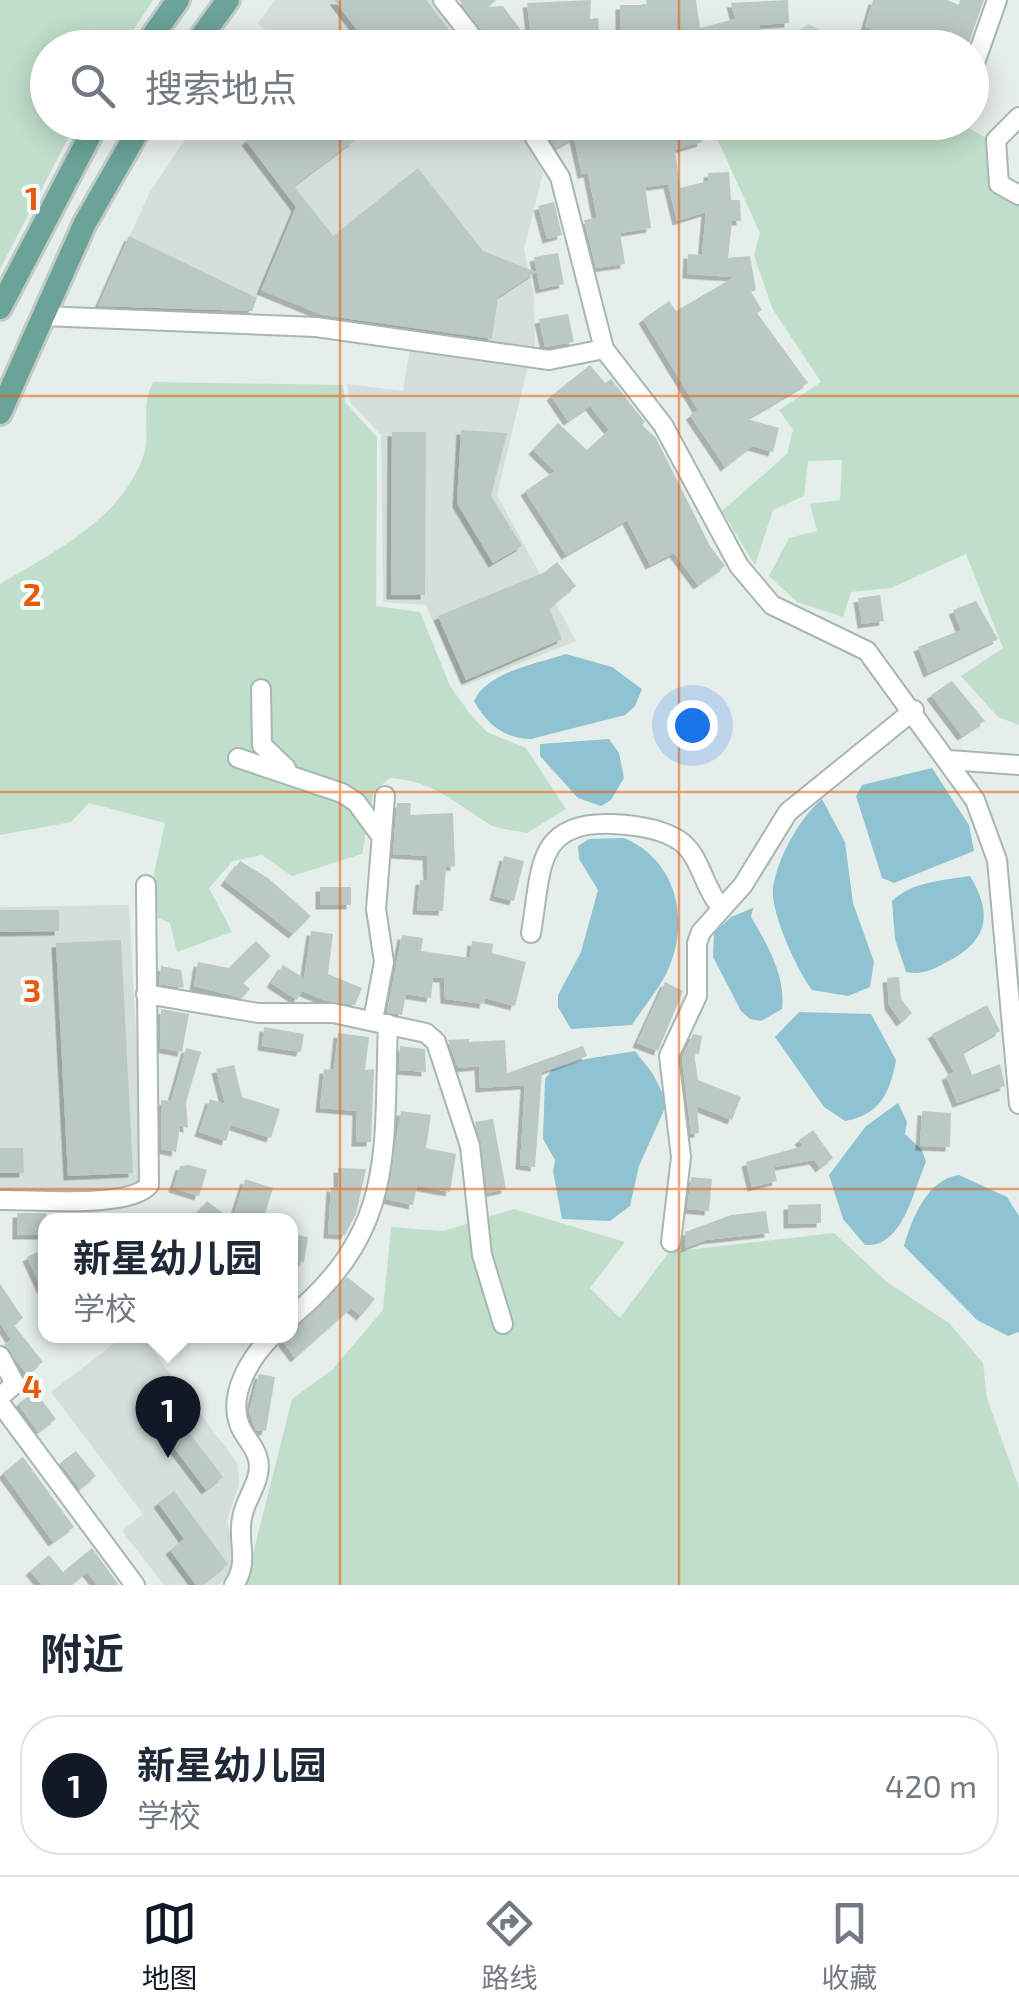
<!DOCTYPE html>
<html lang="zh">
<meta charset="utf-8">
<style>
:root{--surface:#fff;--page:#f6f6f7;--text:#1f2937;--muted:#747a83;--line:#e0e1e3;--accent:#111827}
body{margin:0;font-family:"Exo 2","Noto Sans SC",sans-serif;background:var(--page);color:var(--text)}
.you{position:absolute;left:692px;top:725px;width:35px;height:35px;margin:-25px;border:8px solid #fff;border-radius:50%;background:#1a73e8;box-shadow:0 0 0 15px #1a73e833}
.badge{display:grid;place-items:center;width:65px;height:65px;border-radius:50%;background:var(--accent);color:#fff;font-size:32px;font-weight:700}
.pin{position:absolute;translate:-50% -82px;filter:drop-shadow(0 2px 5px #0008)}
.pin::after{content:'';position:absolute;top:52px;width:35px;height:30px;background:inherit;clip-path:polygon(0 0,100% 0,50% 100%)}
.popup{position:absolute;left:38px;top:1213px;width:260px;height:130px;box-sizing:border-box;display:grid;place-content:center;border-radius:20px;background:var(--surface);filter:drop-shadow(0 2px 8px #0005);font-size:32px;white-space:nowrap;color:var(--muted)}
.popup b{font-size:38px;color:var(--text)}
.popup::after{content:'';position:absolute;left:50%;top:100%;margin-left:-20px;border:20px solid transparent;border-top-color:var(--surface)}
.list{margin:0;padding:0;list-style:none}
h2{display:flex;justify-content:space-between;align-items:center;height:130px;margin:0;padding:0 40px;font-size:42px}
h2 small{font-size:32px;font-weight:400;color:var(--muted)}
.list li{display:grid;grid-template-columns:65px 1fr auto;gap:30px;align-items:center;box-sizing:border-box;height:140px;margin:0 20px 20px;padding:0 20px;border:2px solid var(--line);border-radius:40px}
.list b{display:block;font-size:38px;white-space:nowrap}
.list p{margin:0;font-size:32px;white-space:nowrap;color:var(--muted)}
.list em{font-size:32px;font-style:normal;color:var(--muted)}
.icon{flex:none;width:55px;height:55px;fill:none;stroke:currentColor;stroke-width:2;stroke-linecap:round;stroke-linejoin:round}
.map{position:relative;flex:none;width:1019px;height:1585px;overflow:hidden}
.search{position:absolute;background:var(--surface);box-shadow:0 5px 25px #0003;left:30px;right:30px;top:30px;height:110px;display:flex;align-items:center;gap:25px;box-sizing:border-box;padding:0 35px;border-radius:55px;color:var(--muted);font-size:38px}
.sheet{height:290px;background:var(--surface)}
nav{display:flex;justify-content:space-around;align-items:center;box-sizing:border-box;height:140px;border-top:2px solid var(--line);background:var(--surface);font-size:28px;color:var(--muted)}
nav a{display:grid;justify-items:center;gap:5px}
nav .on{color:var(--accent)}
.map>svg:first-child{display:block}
.built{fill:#d4deda}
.green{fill:#bfdfca}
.water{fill:#8fc3d2}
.building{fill:#bbc9c4;filter:url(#shadow)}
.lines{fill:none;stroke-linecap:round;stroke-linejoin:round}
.minor-casing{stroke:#a8b7b3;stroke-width:22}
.major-casing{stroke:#c2cac8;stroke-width:28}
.minor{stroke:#fff;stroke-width:18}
.major{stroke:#6ba398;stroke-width:22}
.grid{fill:none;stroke:#e8590c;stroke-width:2.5;stroke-opacity:0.55}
.grid-label{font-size:32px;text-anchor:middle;font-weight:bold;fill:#e8590c;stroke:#f6fbf9;stroke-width:8;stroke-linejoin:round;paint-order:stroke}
</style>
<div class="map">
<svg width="1019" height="1585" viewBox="0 0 1019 1585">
<defs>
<filter id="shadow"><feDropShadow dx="-4.5" dy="4.5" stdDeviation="0" flood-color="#0004"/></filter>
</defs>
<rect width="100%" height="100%" fill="#e6eeeb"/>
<path class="built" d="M275 0H432L469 47 255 48 267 32 258 23Z
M196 123H519L543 173 524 249 534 296 535 350 324 316 261 290 252 311 96 310 150 192Z
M411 342 529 361 497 495 576 641 461 687 426 605 383 602 381 435 350 402 347 384 403 391Z
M129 905 144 1180 116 1193 0 1194V907Z
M124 1336H142L238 1464 239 1484 227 1521 240 1569 218 1585H164L122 1531 143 1514 51 1392Z"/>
<path class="green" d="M0 0H153L122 47 48 48V122L76 123 0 269Z
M808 24 859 47H776Z
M710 123H960L986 138 994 186 1019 199V725L998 717 961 676 1003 648 966 554 891 588 851 592 843 617 797 602 769 576 789 538 817 531 810 504 840 500 842 460 808 461 804 496 773 510 755 565 722 511 787 454 793 430 779 410 821 382 772 308 754 255 760 233Z
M153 382 343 385 345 402 377 437 376 606 420 612 450 686 470 714 487 732 526 748 566 809 527 833C516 830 498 830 489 824 454 802 433 781 390 778L374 791 362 854 292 876 262 855 233 861 209 888 232 932 177 952 170 923 158 918 153 879 165 823 89 803 71 822 0 835V584C54 552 120 520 143 457 152 433 139 412 153 382Z
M514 1209 625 1242 590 1288 620 1318 669 1252 834 1233 887 1282 949 1323 983 1363 987 1398 1019 1488V1585H245L292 1399 332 1370 383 1310 391 1227 443 1231Z"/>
<path class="water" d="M566 654 612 667 642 689 635 706 625 715 531 739C503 738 487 724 474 701 488 671 537 664 566 654Z
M609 739 619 753 624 778 611 800 601 806 578 798 540 756V744Z
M932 768 969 825 974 851 894 883 882 878 856 796 862 785Z
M822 799 845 842 853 903 874 962 870 987 848 996 812 990C797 971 770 911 773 888 778 857 798 820 822 799Z
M624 838C677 860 691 921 667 972 658 990 643 1008 632 1025L571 1029 558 1007V995L581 952 598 890 579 859 578 846 589 839Z
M970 876C995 917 986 943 943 964 930 971 921 975 906 972L895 939 892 901C911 882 944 880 970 876Z
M753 908 751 917C767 944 786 976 782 1009L761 1021 750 1019 741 1011 713 957 714 933 731 917Z
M799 1012 871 1014 896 1060C890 1094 879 1115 845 1121L824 1107 775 1037Z
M635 1051 653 1074 664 1096 665 1108 639 1166 630 1206 610 1221 562 1219 553 1171 555 1160 543 1139 545 1079 552 1070 586 1059Z
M898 1103 907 1122 905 1134 922 1150 926 1162C913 1191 903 1248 865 1245L843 1219 829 1175 866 1126Z
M959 1175 1007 1197 1019 1216V1332L1008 1336 977 1320 904 1246C912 1219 927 1179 959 1175Z"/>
<path class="building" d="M334 0H426L463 48H371Z
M459 0H496L488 7 503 6 532 45 527 3 591 0 590 19 598 18 600 41 565 48H493Z
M646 0H696L700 28 735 19 731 3 788 0 789 23 759 25 762 40 716 48H628L626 30H620V5H647Z
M873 0H947L959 5 960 0H984L967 48H881L886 34 865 27Z
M271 122H341L354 141 294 186 333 236 418 168 483 251 536 272 498 297 492 339 322 315 261 290 296 207 246 141Z
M540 122H549L553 129 566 122H696L702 142 675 150 680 188 708 181V173L729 172 731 200H740L741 221H732L728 258 750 256 756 290 751 292 762 310 757 313 808 383 747 419 779 428 773 452 752 446 725 467 690 415 698 410 643 319 669 301 676 311 734 277 687 274 688 254 702 255 706 212 677 221 668 184 645 187 651 228 620 233 625 264 596 268 584 220 597 218 588 173 582 174 574 138 556 148Z
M554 202 562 235 547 239 538 206Z
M129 236 257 298 252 311 98 306Z
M558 253 564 284 540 289 534 257Z
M568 314 574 342 545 347 539 319Z
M590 365 605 383 611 379 645 422 642 425 656 438 710 546 725 566 698 585 674 553 650 565 627 520 566 555 525 491 555 471 533 450 558 423 587 450 609 430 590 406 568 421 551 396Z
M461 430 507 433 491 496 522 546 493 563 457 503Z
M392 432H426L425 595H391Z
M557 562 576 586 549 608 562 639 466 680 438 616 545 572Z
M880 595 884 621 862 624 858 598Z
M976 601 998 639 928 673 918 647 961 630 953 610Z
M952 681 985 721 962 736 931 695Z
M397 803H411L410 815 453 813 455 866 446 867 443 911 417 910 420 880 428 881 427 856 393 854Z
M504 856 524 861 514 901 494 896Z
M240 861 268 878 311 916 293 934 225 881Z
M320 887H351V905H320Z
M0 910H59V931L0 932Z
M311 931 333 934 328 974 362 988 355 1005 324 1000 302 991 297 1000 271 983 283 965 304 978Z
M402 935 423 938 421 951 470 958 472 941 493 944 492 953 526 962 515 1006 485 998 484 1004 445 999 444 978H433L431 998 406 994 402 1015 387 1012Z
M121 940 133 1173 68 1176 56 943Z
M256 941 271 956 243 983 250 989 242 998 194 986 198 962 229 968Z
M161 966 181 970 184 988 159 984Z
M899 977 901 999 912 1013 901 1022 889 1005 887 978Z
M665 982 683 991 658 1051 637 1043Z
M987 1005 1000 1031 963 1052 972 1075 1000 1064 1005 1086 957 1103 946 1076 954 1072 932 1034Z
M161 1009 189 1014 182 1052 160 1048Z
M264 1027 304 1034 301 1052 262 1046Z
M338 1033 369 1037 365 1070 374 1069 371 1142H356L357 1111 320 1108 324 1069 334 1070Z
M693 1034 702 1036 699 1054 694 1053 698 1080 741 1097 732 1120 697 1106 699 1133 691 1134 682 1058Z
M469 1039V1042L505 1040 507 1073 583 1046 587 1056 542 1072 535 1167 520 1165 525 1085 480 1088 479 1066 458 1068 448 1040Z
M400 1046 425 1049 426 1072 399 1070Z
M186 1048 201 1052 186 1102 188 1128 180 1126 176 1152 161 1149V1100L171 1101Z
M234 1065 242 1097 280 1109 271 1138 231 1125 226 1141 199 1132 210 1099 225 1104 216 1069Z
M401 1111 431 1115 426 1148 456 1154 450 1192 417 1186 413 1205 386 1199Z
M922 1111 951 1113 950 1147 920 1146Z
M493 1119 506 1189 488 1193 475 1122Z
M813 1130 833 1158 820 1168 814 1160 774 1167 777 1181 752 1187 746 1162 803 1146 799 1140Z
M0 1148H23L24 1173H0Z
M189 1165 207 1170 199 1196 173 1188 180 1166Z
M338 1168 366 1169 356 1214 345 1235 328 1234 331 1187 338 1188Z
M691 1177 712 1179 709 1211 687 1209Z
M245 1179 273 1188 263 1220H232Z
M207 1201 232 1220H191Z
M821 1204V1223L788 1224V1205Z
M766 1211 769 1233 706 1240 685 1248V1232L731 1215Z
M17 1213H46V1235H17Z
M290 1234 308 1237 304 1262 290 1260Z
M46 1248V1298L27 1257Z
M347 1277 375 1299 361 1316 351 1308 295 1358 283 1342 284 1336H290V1330Z
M0 1284 23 1318 14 1325 43 1362 27 1374 4 1345 11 1340 0 1323Z
M259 1374 275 1377 266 1431 256 1430 249 1412Z
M35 1391 56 1419 38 1432 18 1404Z
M182 1423 223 1477 206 1490 165 1436Z
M76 1451 96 1476 80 1489 60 1463Z
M23 1457 74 1527 53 1542 3 1473Z
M174 1491 228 1564 201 1585H196L170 1550 184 1539 158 1503Z
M92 1548 119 1585H97L87 1572 71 1585H42L30 1571 49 1555 63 1572Z"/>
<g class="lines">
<g class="minor-casing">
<path id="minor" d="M443 0 481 48
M972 71 997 0
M1019 117 996 140 999 184 1019 195
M525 122 560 177 604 349 663 425 739 566 772 605 867 651 975 800 997 860 1019 1104
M42 316 316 327 549 360 604 349
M261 689 262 745 286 768
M238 758 342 793 356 802 381 836
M949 760 1019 765
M531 933C542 870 534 821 613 824 635 825 661 828 680 841 701 856 703 887 720 906
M146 994 258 1013H333L426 1033 436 1042 470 1146 482 1255 503 1324
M373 1020 384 962 376 909 385 796
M0 1200C32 1199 130 1209 149 1185L146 885
M671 1242 681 1157 669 1056 697 996V943L701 932 743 885 788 812 914 710
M290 1318C398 1229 383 1150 388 1024
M0 1356 15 1384 0 1397
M0 1403 135 1585
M234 1585C250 1561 237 1544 242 1518 245 1498 263 1480 258 1459 255 1446 245 1438 240 1426 227 1394 251 1357 272 1336"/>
</g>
<g class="major-casing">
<path id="major" d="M144 48 178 0
M193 48 228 0
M0 308 97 122
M0 413 85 223 143 122"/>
</g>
<use href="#minor" class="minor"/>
<use href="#major" class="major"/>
</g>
<path class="grid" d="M340 0V48M679 0V48M340 122V1585M679 122V1585M0 396H1019M0 792H1019M0 1189H1019"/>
<g class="grid-label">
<text x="32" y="210">1</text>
<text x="32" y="606">2</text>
<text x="32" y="1002">3</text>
<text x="32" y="1398">4</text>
</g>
</svg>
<div class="you"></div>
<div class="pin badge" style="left:168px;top:1458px">1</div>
<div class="popup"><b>新星幼儿园</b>学校</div>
<div class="search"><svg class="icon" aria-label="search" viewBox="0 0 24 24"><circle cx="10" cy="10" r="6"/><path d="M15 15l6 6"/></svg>搜索地点</div>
</div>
<section class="sheet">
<h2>附近<small></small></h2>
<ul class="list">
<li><span class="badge">1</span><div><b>新星幼儿园</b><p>学校</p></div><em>420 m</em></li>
</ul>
</section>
<nav>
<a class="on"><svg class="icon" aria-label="map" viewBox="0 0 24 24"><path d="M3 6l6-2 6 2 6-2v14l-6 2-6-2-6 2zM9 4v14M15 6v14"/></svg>地图</a>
<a><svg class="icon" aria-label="directions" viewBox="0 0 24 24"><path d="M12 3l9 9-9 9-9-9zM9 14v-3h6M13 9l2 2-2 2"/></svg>路线</a>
<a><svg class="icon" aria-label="saved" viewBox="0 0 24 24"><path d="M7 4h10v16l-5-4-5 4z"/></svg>收藏</a>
</nav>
